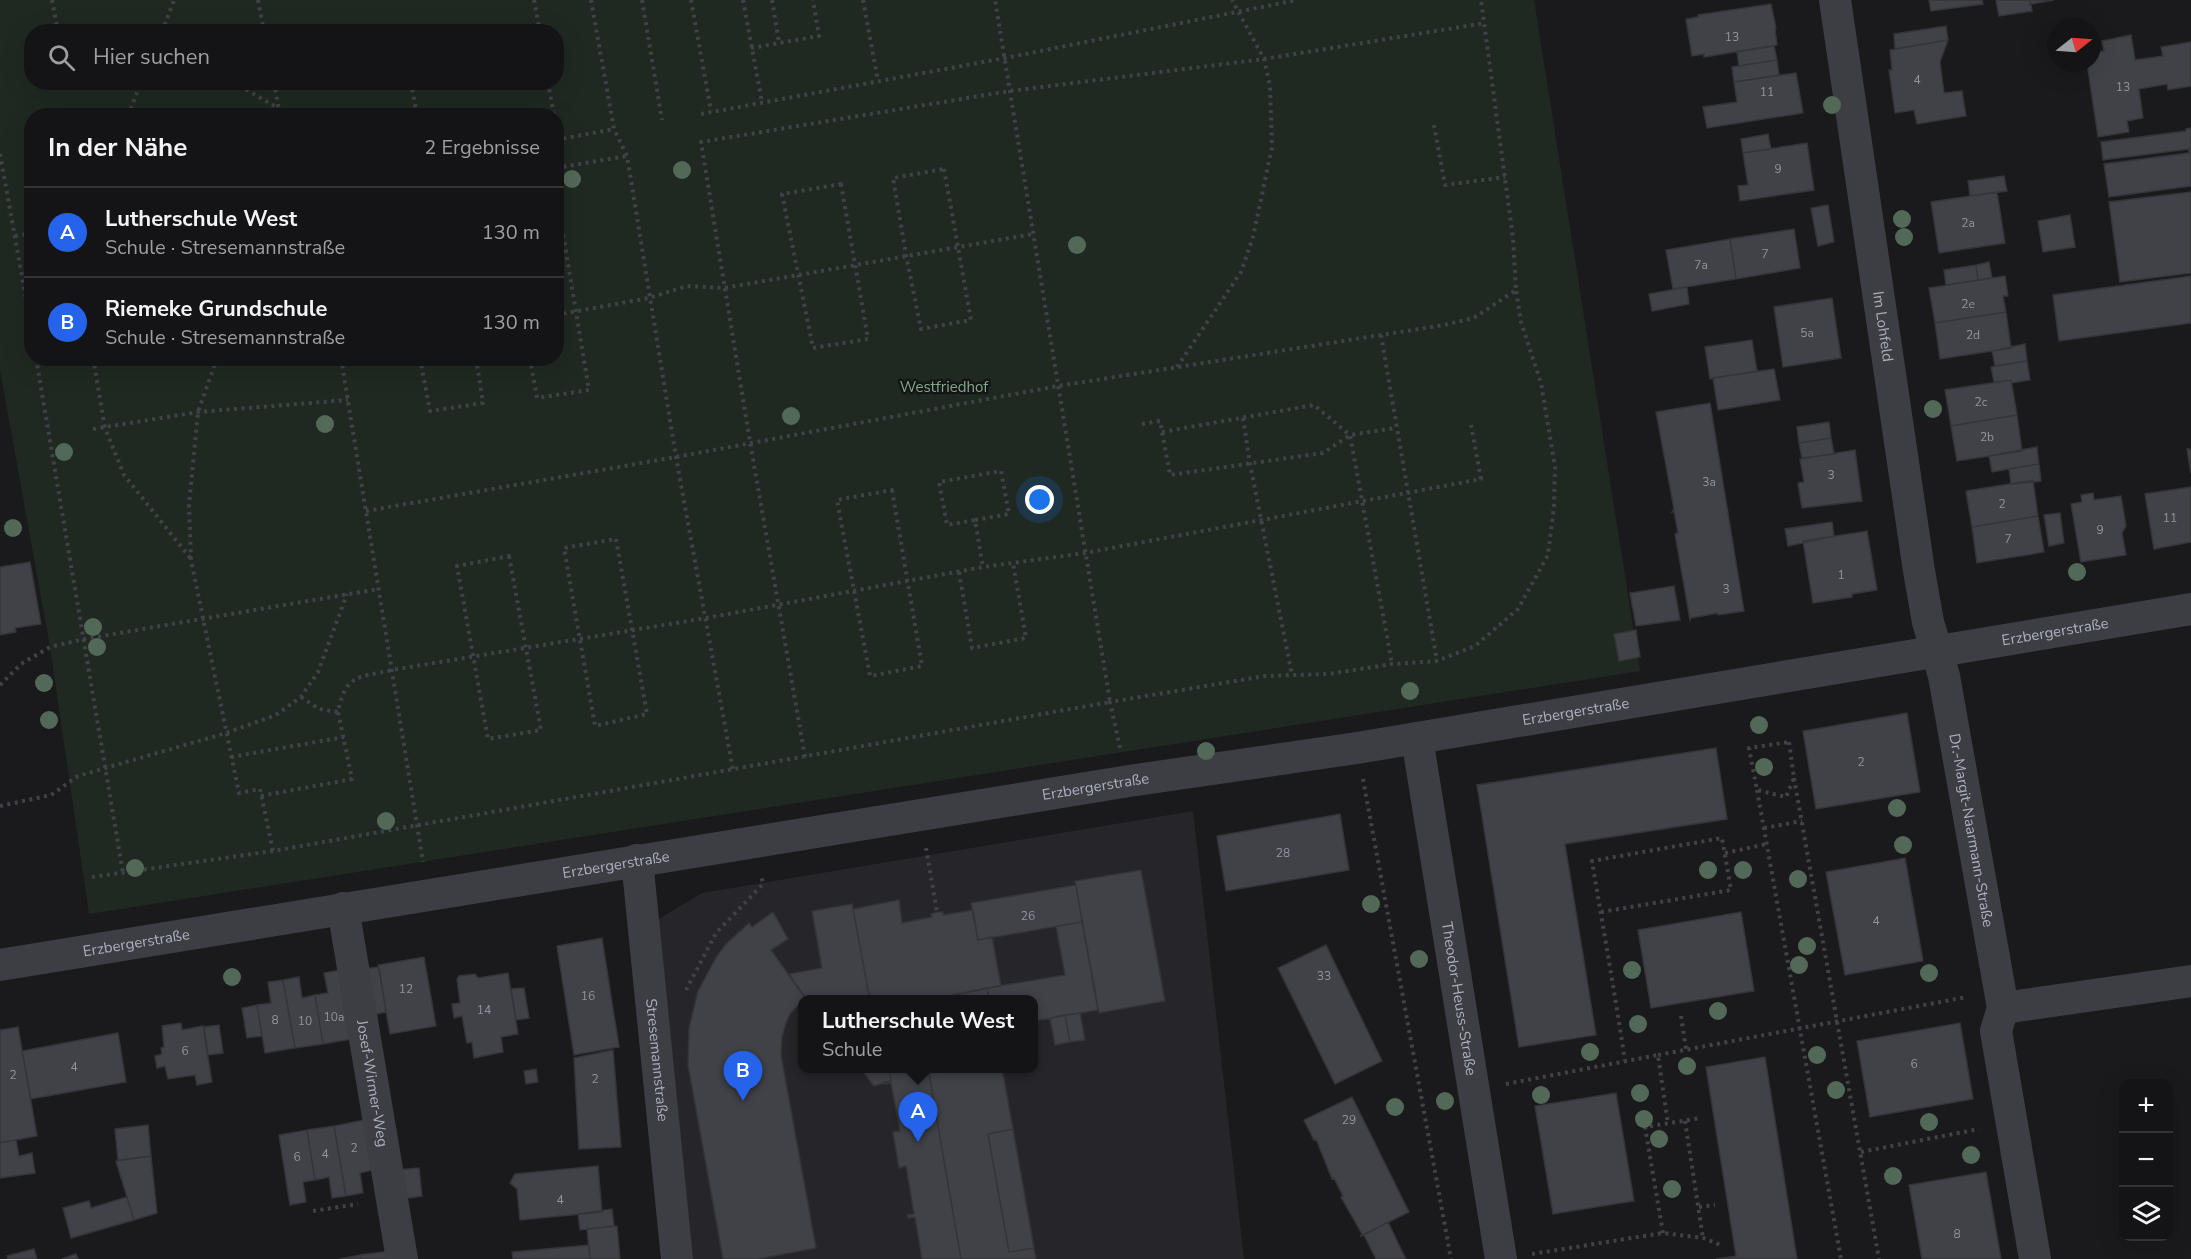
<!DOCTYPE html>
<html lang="de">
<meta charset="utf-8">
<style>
:root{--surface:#141416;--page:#212123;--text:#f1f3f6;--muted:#9d9ea1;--line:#333335;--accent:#2563eb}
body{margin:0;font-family:"Nunito Sans",sans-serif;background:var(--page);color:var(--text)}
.controls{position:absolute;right:18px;bottom:18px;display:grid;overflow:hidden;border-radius:12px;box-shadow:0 6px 24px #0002}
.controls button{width:54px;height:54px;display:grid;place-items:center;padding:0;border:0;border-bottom:2px solid var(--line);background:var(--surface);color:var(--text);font:30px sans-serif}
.compass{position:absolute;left:2047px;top:18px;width:54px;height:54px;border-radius:50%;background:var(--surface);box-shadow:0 6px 24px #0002;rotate:73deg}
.you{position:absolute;left:1040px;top:500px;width:21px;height:21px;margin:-15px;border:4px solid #fff;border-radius:50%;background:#1a73e8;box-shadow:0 0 0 9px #1a73e833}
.badge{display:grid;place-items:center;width:39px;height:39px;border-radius:50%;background:var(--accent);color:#fff;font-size:20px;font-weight:700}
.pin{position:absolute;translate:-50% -50px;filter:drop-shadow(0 2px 3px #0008)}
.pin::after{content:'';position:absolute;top:32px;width:21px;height:18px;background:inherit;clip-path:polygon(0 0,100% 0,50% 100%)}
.popup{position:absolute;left:798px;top:995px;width:240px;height:78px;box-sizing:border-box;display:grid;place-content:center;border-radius:12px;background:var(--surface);filter:drop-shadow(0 2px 4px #0005);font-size:20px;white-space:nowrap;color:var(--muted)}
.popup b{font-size:22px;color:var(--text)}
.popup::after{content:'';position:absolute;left:50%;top:100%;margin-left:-12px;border:12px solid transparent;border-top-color:var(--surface)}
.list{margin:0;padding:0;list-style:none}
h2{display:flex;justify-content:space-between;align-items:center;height:78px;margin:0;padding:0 24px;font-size:26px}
h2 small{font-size:20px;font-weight:400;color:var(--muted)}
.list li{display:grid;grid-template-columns:39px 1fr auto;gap:18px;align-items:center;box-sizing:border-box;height:90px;padding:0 24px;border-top:2px solid var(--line)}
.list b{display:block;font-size:22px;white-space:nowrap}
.list p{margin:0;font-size:20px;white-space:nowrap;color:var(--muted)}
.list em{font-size:20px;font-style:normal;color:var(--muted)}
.icon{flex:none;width:33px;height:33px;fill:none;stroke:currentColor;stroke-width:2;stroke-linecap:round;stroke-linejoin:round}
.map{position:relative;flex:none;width:2191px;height:1259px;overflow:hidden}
.search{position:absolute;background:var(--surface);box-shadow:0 6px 24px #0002;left:24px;top:24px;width:540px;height:66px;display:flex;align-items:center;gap:15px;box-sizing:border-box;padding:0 21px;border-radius:24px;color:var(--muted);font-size:22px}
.panel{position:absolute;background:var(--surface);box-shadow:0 6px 24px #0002;left:24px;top:108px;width:540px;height:258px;border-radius:24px}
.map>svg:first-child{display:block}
.built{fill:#26262a;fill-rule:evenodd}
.green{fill:#1f2921;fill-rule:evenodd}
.building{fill:#414248;stroke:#343439;stroke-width:1.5}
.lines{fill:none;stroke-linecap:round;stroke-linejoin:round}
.path{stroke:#414249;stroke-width:4;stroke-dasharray:3 4.5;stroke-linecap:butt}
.street{stroke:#3d3d44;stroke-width:32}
.tree{fill:#536957}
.labels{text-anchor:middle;stroke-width:5;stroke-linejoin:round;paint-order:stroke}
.number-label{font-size:12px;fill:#9094a0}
.street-label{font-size:15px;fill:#abb0be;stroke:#151518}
.park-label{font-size:15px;fill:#81aa86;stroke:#151518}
</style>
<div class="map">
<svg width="2191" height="1259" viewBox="0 0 2191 1259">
<rect width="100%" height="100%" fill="#1a1a1d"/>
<path class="built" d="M1193 811 1244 1259H692L657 920 702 893ZM802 1000H1034V1068H802Z"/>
<path class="green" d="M0 0H1534L1640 671 89 914 50 647 0 370ZM32 32H556V82H32ZM32 116H556V358H32Z"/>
<path class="building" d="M1929 0H1982L1983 4 1931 11Z
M1996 0H2030L2032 11 1999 16Z
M2030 0H2054L2030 4Z
M1771 4 1776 28 1775 29 1777 45 1704 57V54L1692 56 1686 19 1698 17V15Z
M1946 26 1948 40 1895 49 1894 34Z
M2131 35 2135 60 2163 56 2161 47 2191 42V86L2168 90 2167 84 2139 89 2143 118 2127 121 2129 132 2098 137 2087 63H2092V53L2104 51 2102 41Z
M1948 40 1940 62 1944 93 1962 91 1966 116 1917 124 1914 110 1895 113 1889 70H1892L1890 50Z
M1774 46 1777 60 1739 66 1737 52Z
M1777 60 1779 75 1734 82 1732 67Z
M1796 73 1803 113 1707 128 1703 107 1737 102 1734 82Z
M2191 128V186L2109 197 2104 164 2189 153V149L2103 160 2101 142 2186 131V129Z
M1768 134 1771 149 1743 153 1741 139Z
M1807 143 1814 190 1740 201 1738 186 1748 185 1743 153Z
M2004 176 2007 191 1970 196 1968 181Z
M1997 192 2005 243 1939 253 1931 202Z
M2191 192V273L2120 282 2109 202Z
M1828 205 1834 242 1818 246 1811 208Z
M2070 215 2075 247 2043 252 2038 221Z
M1794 229 1800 268 1736 279 1730 239Z
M1730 239 1736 279 1673 289 1666 250Z
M1989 262 1992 278 1978 280 1976 265Z
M1976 265 1978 280 1946 285 1944 270Z
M2005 276 2008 296H2003L2006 312 1935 323 1929 288Z
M2191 276V323L2059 341 2053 295Z
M1687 287 1689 304 1652 311 1649 294Z
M1832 298 1841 358 1783 367 1774 307Z
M2006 312 2011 348 1940 359 1935 323Z
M1752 340 1757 371 1710 379 1705 347Z
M2025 344 2027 361 1995 366 1992 351Z
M2027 361 2030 380 2012 383 2011 380 1994 382 1991 367Z
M1774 369 1780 400 1718 410 1713 378Z
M2011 380 2017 415 1951 426 1945 390Z
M1710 403 1744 611 1718 615V613L1691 618 1690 620 1675 534 1678 533 1674 511 1672 512 1674 509 1656 412Z
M2017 415 2022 451 1957 461 1951 426Z
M1829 422 1831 438 1799 443 1797 427Z
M1831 438 1834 454 1802 458 1799 443Z
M2037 447 2039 464 1992 472 1989 456Z
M2187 449H2191V474Z
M1855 450 1862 501 1802 508 1798 483 1804 482 1800 459Z
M2039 464 2041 481 2011 484 2009 469Z
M2033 480 2038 516 1972 527 1966 491Z
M2191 487V542L2154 549 2145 494Z
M2093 493 2094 500 2121 496 2126 526 2122 533 2126 555 2081 562 2071 504 2082 502 2081 495Z
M2060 513 2064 543 2049 546 2044 515Z
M2038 516 2044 552 1977 563 1972 527Z
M1832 522 1834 536 1788 546 1785 529Z
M1867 531 1877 590 1852 594V597L1813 603 1803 541Z
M30 562 41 624 15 628 16 632 0 635V567Z
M1674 586 1680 620 1636 626 1630 593Z
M1636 630 1640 657 1619 661 1614 634Z
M1907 713 1920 792 1816 809 1803 731Z
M1716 748 1727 819 1565 844 1596 1035 1519 1047 1477 785Z
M1340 814 1349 870 1226 891 1217 836Z
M1905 858 1923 961 1845 975 1826 872Z
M1141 870 1165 1001 1099 1013 1075 881Z
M1076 885 1082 922 978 940 971 903Z
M899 900 902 923 932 917 931 914 937 912H943V915L973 910 978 940 992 937 1001 986 928 1000H870L853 909Z
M852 904 870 1000H807L789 974 822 968 812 911Z
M773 912 788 939 771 950 805 998 790 1014 786 1023 782 1037 781 1055 816 1248 758 1259H723L688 1065 689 1028 698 991 717 956 726 944 749 923 752 927Z
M1741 912 1754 991 1651 1008 1638 930Z
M1082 922 1098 1010 1034 1021V1000H989L987 988 1065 975 1056 926Z
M602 938 619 1047 574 1055 557 946Z
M1326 945 1382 1061 1335 1084 1278 968Z
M424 957 436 1026 390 1034 378 965Z
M379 967 386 1012 371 1015 363 969Z
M341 970 352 1039 323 1044 315 995 328 993 324 973Z
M508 973 518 1034 501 1037 503 1052 474 1058 472 1042 467 1043 462 1016 454 1018 452 1004 460 1003 457 979 459 976 475 974 478 978Z
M299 977 302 998 315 995 323 1044 295 1048 283 980Z
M283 980 295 1048 265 1053 257 1005 271 1003 268 982Z
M524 988 529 1018 516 1020 511 989Z
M987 988 989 1000H928L949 996Z
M257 1005 262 1036 247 1038 242 1008Z
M1080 1013 1085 1040 1070 1042 1065 1015Z
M1065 1015 1070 1042 1055 1045 1050 1018Z
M181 1023 182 1030 203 1026 212 1082 197 1085 195 1075 168 1079 165 1066 157 1068 155 1056 162 1054 161 1048 164 1047 162 1026Z
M1960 1023 1973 1099 1870 1117 1857 1041Z
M219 1025 223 1053 208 1055 204 1027Z
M18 1027 37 1136 0 1143V1030Z
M118 1033 126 1082 31 1099 22 1051Z
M613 1050 621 1147 579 1149 574 1058Z
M1765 1057 1797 1259H1716L1736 1256 1706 1067Z
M860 1068H889L891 1081 874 1086Z
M889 1068H928L961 1259H922L915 1217 908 1218 907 1215 914 1214 906 1166 899 1168 893 1132 900 1131 891 1083 885 1084 884 1082 891 1081Z
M928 1068H1002L1013 1129 988 1134 1009 1252 1034 1248 1036 1259H961Z
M536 1069 538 1082 526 1084 524 1071Z
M1616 1093 1634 1201 1553 1214 1535 1106Z
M1352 1097 1409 1212 1361 1236 1362 1234 1341 1197 1343 1196 1334 1178 1332 1179 1316 1139 1314 1140 1304 1120Z
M365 1120 373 1170 360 1173 363 1193 346 1196 334 1126Z
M148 1125 151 1156 118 1160 115 1129Z
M334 1126 346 1196 332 1198 329 1177 315 1180 307 1130Z
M1013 1129 1034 1248 1009 1252 988 1134Z
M307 1130 315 1180 303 1182 306 1202 290 1205 279 1135Z
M16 1140 19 1156 32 1153 35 1173 0 1178V1143Z
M151 1156 157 1213 134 1220 116 1161Z
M598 1166 602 1212 520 1220 517 1189 510 1183 515 1174Z
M419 1168 422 1196 402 1199 397 1170Z
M1986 1172 2001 1259H1922L1909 1185Z
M127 1197 134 1220 71 1238 63 1208 89 1201 91 1208Z
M612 1209 614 1226 580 1230 578 1214Z
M1388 1222 1400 1247 1406 1259H1376L1364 1235Z
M617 1226 620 1259H590L587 1229Z
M589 1245 590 1259H513L512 1252Z
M34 1249 37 1259H8L7 1256Z
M390 1251 391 1259H361L360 1255Z
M76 1254 78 1259H62Z
M360 1255 361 1259H339Z"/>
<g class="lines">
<path class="path" d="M52 0 58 32
M258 0 264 32
M534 0 540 32
M591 0 614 129 627 156 676 457 733 770
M642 0 662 120
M691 0 711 111
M743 0 762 102
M772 0 779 43
M863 0 878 81
M162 32 174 0
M751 48 819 36 813 0
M233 82 278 108
M274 82 280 116
M411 82 417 116
M548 82 554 116
M701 114 1005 58 1297 0
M128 116 141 82
M1434 125 1445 185 1505 177
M556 130 558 140
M556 140 614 129
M0 154 32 332
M556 168 627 156
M944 169 971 320 921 329 906 255 893 178Z
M841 184 868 339 813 348 782 194Z
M15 236 32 233
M556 315 649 298 687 286 724 288 1033 234
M1381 335 1437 661
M36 358 123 873
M93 358 105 428 124 475 191 559
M217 358 198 412 189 505 191 560 239 793 260 789 273 851
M341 358 423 862
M420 358 430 411 483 403 476 358
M530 358 537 398 589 390 563 234 556 235
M1177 367 1241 272 1253 237 1272 147 1270 86 1264 59 1232 0
M1243 418 1250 464 1292 675
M1142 424 1160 421 1170 475 1323 453 1350 435 1396 428
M93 429 198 412 348 400
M1162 432 1314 405 1350 435 1392 664
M892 490 922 666 870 676 837 500Z
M366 511 676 457 1058 386 1444 325 1474 318 1516 290 1513 238 1481 0
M975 520 1009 514 1001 471 939 482 947 525 975 520 983 567
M616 539 647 714 595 726 564 548Z
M509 556 541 730 488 739 457 566Z
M959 572 972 648 1026 638 1013 563
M0 685 21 664 50 647 84 639 379 589
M301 697 319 709 338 712C346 673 358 678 392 670L706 618 983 567 1085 553 1481 479 1471 425
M1789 742 1794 778 1786 797 1757 790 1749 748Z
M1120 748 1110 702 1265 676 1329 674 1392 664 1437 661 1475 646 1518 609 1548 555 1554 506 1555 467 1541 383 1521 322 1516 290
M231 757 344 737
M805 757 750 442 701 142 1010 91 1264 59 1485 23
M1794 778 1879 1259
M1363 779 1451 1259
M1757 790 1841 1259
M261 796 352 779 338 712
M0 806 51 795 78 776 226 733 276 715 301 697 318 672 347 594
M1764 828 1802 821
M926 848 937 912
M1725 853 1767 844
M92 877 273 851 1110 702 995 0
M1601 912 1731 890 1722 838 1592 861C1603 927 1615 994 1625 1061
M686 990 716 933 763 884 761 874
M1681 1016 1686 1049
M1658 1055 1967 997
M1506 1084 1658 1055 1668 1124
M1685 1121 1703 1238
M1861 1152 1979 1129
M1699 1207 1715 1205
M313 1211 358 1204
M1663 1233 1645 1127 1701 1118
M1532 1254 1663 1233 1703 1238 1723 1246"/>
<g class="street">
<path id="s1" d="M1835 0 1919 571 1928 622 1944 676 2003 1008 1996 1031 2035 1259"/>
<path id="s2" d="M1417 738 1501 1259"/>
<path id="s3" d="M637 860 677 1259"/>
<path id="s4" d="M343 908 402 1259"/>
<path id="s5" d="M0 965 1129 781 1357 748 2191 609"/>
<path d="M2003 1008 2191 981"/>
</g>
</g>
<g class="tree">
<circle cx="1832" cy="105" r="9"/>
<circle cx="682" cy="170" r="9"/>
<circle cx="572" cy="179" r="9"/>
<circle cx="1902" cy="219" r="9"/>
<circle cx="1904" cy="237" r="9"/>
<circle cx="1077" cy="245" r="9"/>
<circle cx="1933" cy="409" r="9"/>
<circle cx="791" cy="416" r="9"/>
<circle cx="325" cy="424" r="9"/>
<circle cx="64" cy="452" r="9"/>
<circle cx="13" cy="528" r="9"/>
<circle cx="2077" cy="572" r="9"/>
<circle cx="93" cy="627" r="9"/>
<circle cx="97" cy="647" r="9"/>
<circle cx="44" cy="683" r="9"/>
<circle cx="1410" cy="691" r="9"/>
<circle cx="49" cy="720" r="9"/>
<circle cx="1759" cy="725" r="9"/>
<circle cx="1206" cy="751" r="9"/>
<circle cx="1764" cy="767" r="9"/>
<circle cx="1897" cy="808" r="9"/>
<circle cx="386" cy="821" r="9"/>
<circle cx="1903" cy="845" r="9"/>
<circle cx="135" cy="868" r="9"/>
<circle cx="1708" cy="870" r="9"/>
<circle cx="1743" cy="870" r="9"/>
<circle cx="1798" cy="879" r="9"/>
<circle cx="1371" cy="904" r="9"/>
<circle cx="1807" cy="946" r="9"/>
<circle cx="1419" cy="959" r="9"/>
<circle cx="1799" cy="965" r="9"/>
<circle cx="1632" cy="970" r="9"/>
<circle cx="1929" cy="973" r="9"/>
<circle cx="232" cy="977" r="9"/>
<circle cx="1718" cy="1011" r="9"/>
<circle cx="1638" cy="1024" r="9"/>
<circle cx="1590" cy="1052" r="9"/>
<circle cx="1817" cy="1055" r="9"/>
<circle cx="1687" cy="1066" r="9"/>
<circle cx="1836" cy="1090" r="9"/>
<circle cx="1640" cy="1093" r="9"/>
<circle cx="1541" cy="1095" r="9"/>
<circle cx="1445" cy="1101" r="9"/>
<circle cx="1395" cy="1107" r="9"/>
<circle cx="1644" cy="1119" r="9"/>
<circle cx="1929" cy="1122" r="9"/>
<circle cx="1659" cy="1139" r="9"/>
<circle cx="1971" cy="1155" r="9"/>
<circle cx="1893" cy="1176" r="9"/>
<circle cx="1672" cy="1189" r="9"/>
</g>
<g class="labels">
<g class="number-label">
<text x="1732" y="41">13</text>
<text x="1917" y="84">4</text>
<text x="2123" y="91">13</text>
<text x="1767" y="96">11</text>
<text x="1778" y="173">9</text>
<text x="1968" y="227">2a</text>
<text x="1765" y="258">7</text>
<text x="1701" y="269">7a</text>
<text x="1968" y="308">2e</text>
<text x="1807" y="337">5a</text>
<text x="1973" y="339">2d</text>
<text x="1981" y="406">2c</text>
<text x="1987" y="441">2b</text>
<text x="1831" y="479">3</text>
<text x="1709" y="486">3a</text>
<text x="2002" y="508">2</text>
<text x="2170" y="522">11</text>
<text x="2100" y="534">9</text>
<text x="2008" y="543">7</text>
<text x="1841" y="579">1</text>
<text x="1726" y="593">3</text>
<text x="1861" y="766">2</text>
<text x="1283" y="857">28</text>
<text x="1028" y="920">26</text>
<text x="1876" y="925">4</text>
<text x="1324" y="980">33</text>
<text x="406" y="993">12</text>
<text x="588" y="1000">16</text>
<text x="484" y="1014">14</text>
<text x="334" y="1021">10a</text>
<text x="275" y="1024">8</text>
<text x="305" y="1025">10</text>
<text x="185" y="1055">6</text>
<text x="1914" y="1068">6</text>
<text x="74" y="1071">4</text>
<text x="13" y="1079">2</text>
<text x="595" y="1083">2</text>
<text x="1349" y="1124">29</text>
<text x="354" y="1152">2</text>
<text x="325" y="1158">4</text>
<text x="297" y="1161">6</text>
<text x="560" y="1204">4</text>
<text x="1957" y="1238">8</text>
</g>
<g class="street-label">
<text dy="5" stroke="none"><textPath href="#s1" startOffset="330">Im Lohfeld</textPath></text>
<text dy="5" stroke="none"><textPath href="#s5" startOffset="2082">Erzbergerstraße</textPath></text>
<text dy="5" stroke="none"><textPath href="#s5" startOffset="1596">Erzbergerstraße</textPath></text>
<text dy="5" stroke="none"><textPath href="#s5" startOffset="1110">Erzbergerstraße</textPath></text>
<text dy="5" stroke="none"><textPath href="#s1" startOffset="842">Dr.-Margit-Naarmann-Straße</textPath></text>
<text dy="5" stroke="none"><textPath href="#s5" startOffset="624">Erzbergerstraße</textPath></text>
<text dy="5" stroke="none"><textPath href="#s5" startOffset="138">Erzbergerstraße</textPath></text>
<text dy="5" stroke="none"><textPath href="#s2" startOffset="264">Theodor-Heuss-Straße</textPath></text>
<text dy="5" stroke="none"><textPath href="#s3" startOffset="201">Stresemannstraße</textPath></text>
<text dy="5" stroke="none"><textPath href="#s4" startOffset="178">Josef-Wirmer-Weg</textPath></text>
</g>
<g class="park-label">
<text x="944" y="392">Westfriedhof</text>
</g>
</g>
</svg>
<div class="controls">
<button>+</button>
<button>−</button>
<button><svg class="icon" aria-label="layers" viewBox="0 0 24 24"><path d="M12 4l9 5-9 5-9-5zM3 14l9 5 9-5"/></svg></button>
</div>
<svg class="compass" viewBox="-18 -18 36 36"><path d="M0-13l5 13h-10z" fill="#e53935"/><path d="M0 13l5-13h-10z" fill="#9d9ea1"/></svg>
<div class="you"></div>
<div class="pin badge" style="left:918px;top:1142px">A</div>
<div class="popup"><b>Lutherschule West</b>Schule</div>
<div class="pin badge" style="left:743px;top:1101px">B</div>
<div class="search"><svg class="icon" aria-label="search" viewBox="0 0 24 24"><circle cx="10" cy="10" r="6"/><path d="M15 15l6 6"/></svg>Hier suchen</div>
<section class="panel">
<h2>In der Nähe<small>2 Ergebnisse</small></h2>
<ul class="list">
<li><span class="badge">A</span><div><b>Lutherschule West</b><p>Schule · Stresemannstraße</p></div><em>130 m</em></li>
<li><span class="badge">B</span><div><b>Riemeke Grundschule</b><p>Schule · Stresemannstraße</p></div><em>130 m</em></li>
</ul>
</section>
</div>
